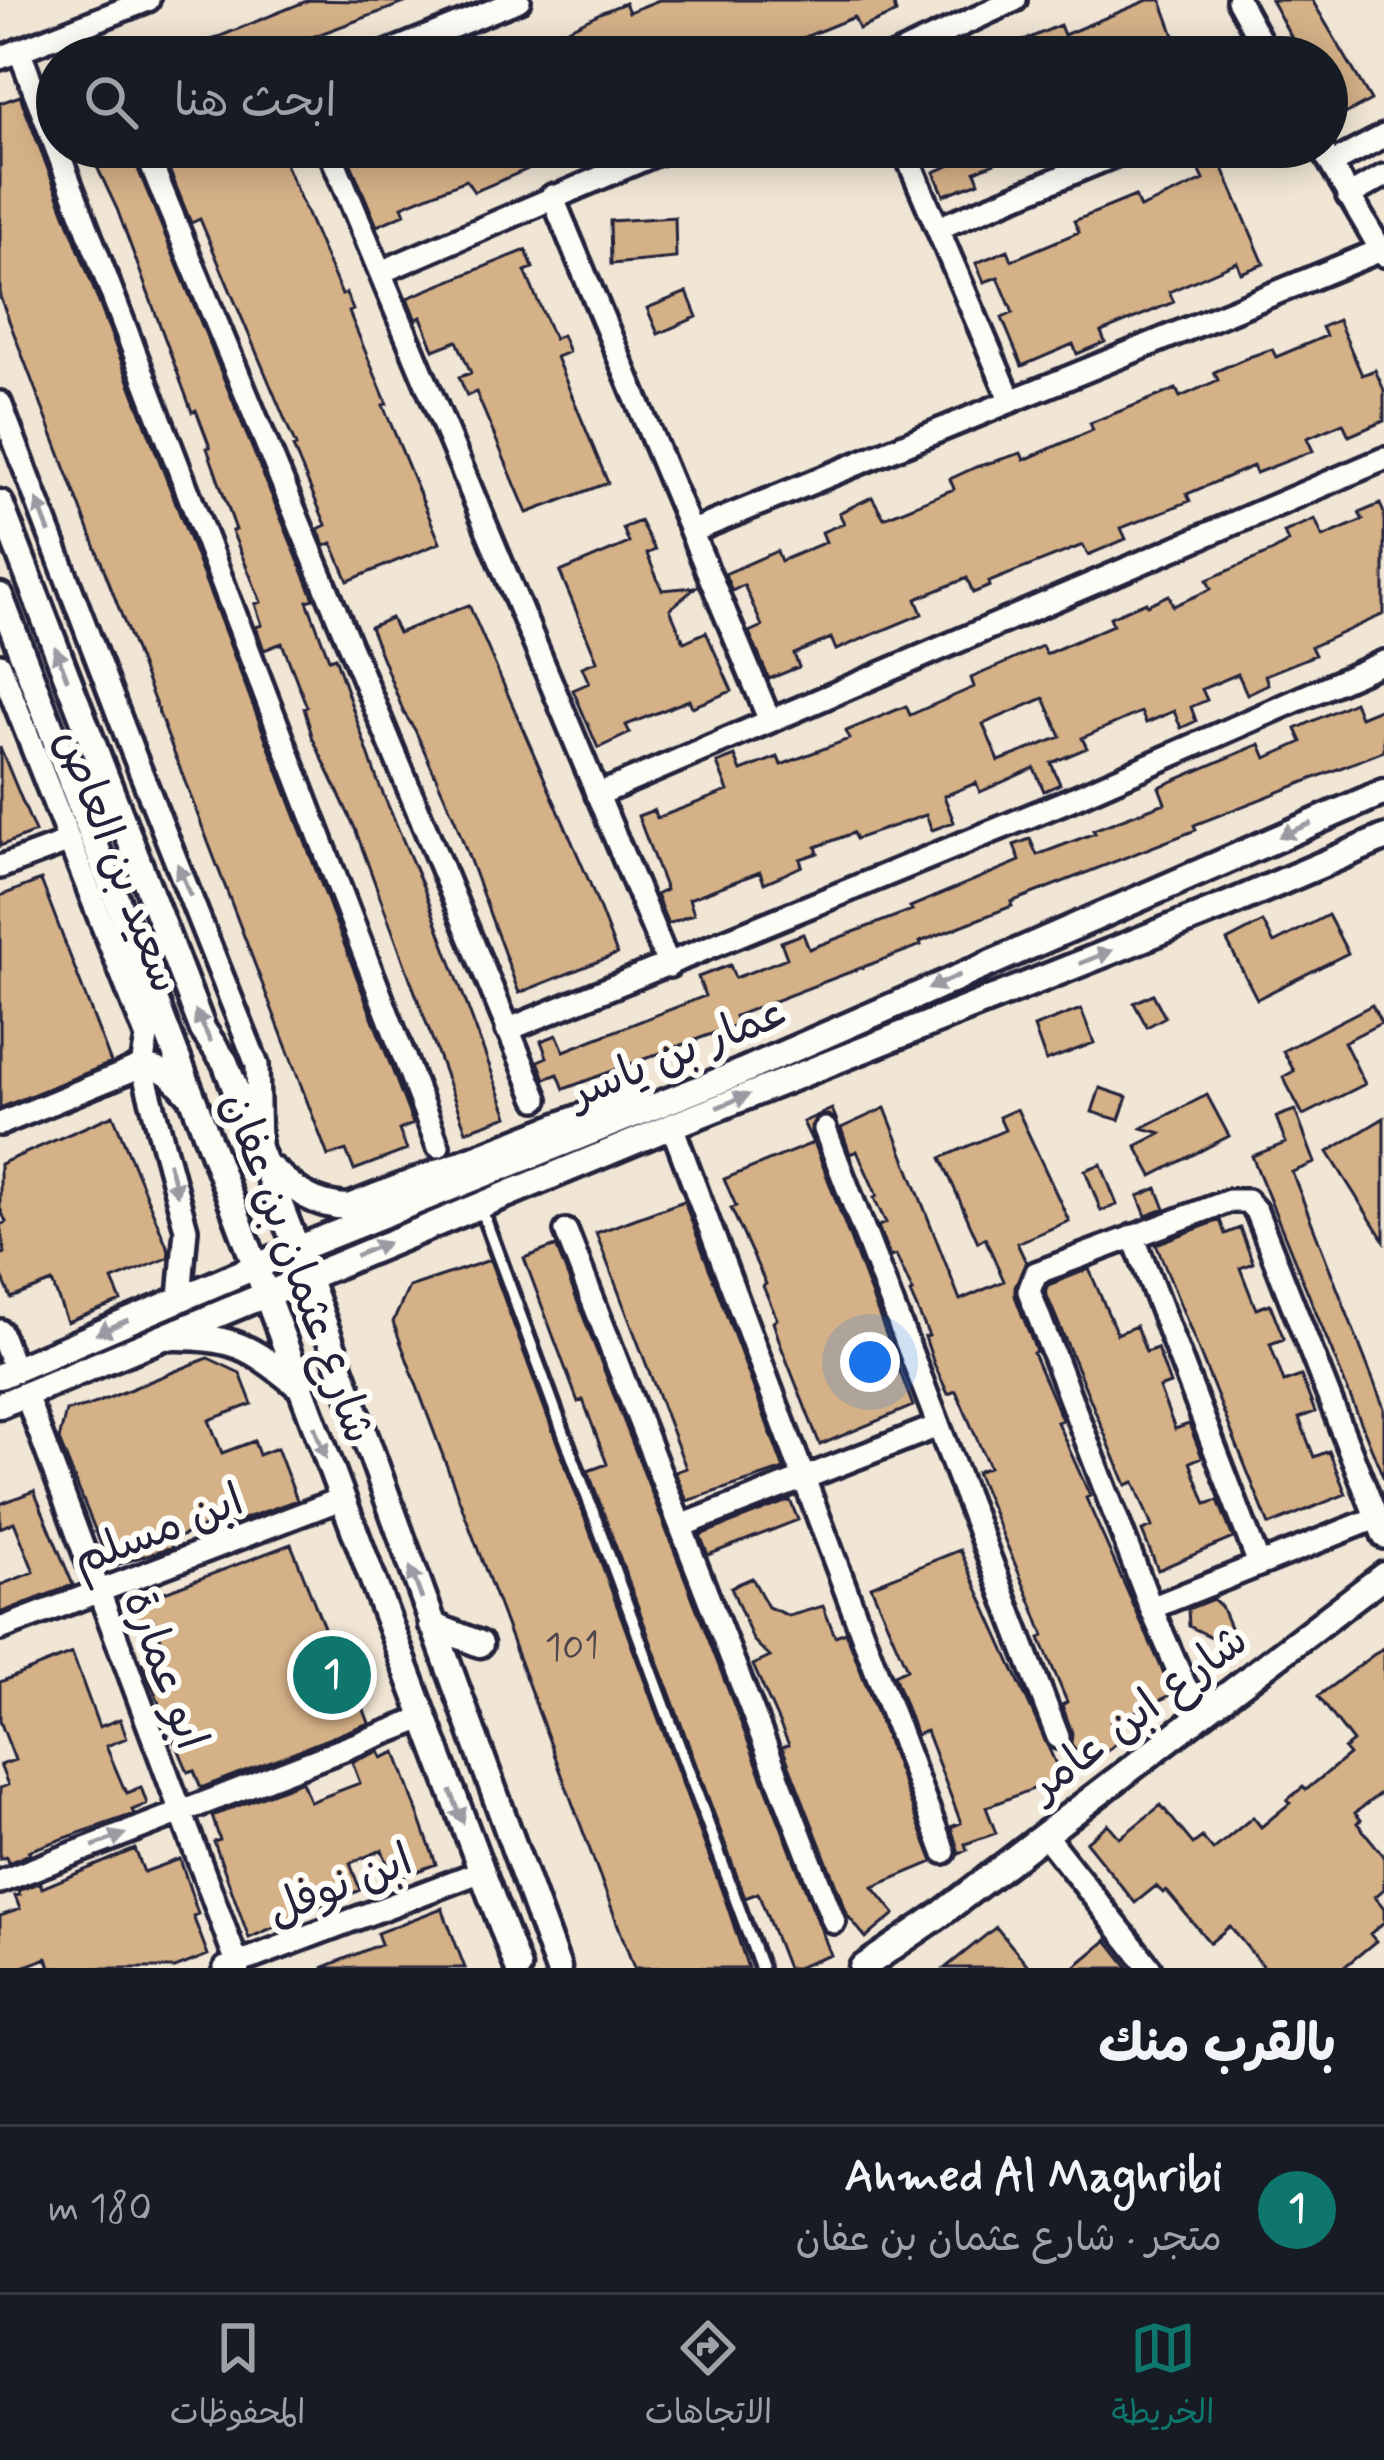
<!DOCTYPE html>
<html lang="ar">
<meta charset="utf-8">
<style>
:root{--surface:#171b24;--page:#242831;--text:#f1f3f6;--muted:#9ea1a6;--line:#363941;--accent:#0f766e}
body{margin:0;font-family:Mynerve,"Playpen Sans Arabic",sans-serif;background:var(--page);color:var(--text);direction:rtl}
.you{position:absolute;left:870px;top:1362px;width:42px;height:42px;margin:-30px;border:9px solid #fff;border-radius:50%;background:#1a73e8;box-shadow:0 0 0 18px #1a73e833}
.badge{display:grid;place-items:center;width:78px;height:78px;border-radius:50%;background:var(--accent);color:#fff;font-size:39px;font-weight:700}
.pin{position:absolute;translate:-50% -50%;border:6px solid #fff;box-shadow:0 3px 12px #0006}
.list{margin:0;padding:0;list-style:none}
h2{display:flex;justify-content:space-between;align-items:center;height:156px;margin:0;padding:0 48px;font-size:51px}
h2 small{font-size:39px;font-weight:400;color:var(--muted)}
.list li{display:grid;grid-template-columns:78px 1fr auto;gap:36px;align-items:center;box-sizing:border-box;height:168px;padding:0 48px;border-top:3px solid var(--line)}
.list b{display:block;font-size:45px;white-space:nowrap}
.list p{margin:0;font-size:39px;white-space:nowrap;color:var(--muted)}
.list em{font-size:39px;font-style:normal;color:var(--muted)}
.icon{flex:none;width:66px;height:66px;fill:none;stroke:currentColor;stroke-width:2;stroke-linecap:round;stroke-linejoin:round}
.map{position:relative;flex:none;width:1384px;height:1968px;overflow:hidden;direction:ltr}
.search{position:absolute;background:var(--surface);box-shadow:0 6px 30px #0003;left:36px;right:36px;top:36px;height:132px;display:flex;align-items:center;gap:30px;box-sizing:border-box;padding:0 42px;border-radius:66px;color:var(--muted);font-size:45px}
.sheet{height:324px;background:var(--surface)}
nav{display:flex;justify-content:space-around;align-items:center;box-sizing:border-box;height:168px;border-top:3px solid var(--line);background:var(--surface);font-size:33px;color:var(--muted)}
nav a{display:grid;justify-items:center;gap:6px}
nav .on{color:var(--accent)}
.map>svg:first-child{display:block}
.building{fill:#d5b187;stroke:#22223b;stroke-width:3;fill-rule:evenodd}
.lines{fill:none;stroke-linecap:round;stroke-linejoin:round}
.service-casing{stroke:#22223b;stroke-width:20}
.minor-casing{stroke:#22223b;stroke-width:30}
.tertiary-casing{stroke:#22223b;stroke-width:33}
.service{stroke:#fdfcf7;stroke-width:10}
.minor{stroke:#fdfcf7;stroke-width:21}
.tertiary{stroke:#fdfcf7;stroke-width:24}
.oneway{fill:#9a9aa2}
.labels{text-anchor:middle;stroke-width:12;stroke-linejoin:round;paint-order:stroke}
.number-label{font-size:39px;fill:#4f464e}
.street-label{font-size:45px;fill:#22223b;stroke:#fdfcf7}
</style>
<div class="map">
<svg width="1384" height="1968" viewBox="0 0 1384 1968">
<rect width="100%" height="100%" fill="#f1e6d5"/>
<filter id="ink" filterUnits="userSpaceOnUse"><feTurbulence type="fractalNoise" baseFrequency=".00833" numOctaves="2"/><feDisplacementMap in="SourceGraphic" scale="24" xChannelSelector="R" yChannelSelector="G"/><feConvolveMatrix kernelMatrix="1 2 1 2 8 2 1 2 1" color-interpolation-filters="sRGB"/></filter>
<g filter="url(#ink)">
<path class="building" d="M309 0 407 2 258 57H169Z
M659 0H893L896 13 859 29 854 17 790 43 796 57H525L557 43 554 36 602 12 625 3 629 12Z
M1148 0H1161L1182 57H985L1060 25 1064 35Z
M1271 0H1312L1371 100 1336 119 1327 104V57H1302Z
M20 96 413 1124 399 1130 407 1150 354 1170 346 1150 328 1156 0 297V103Z
M111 147H129L314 599 307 601 329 659 335 657 378 782 424 889 508 1116 466 1131 354 826 313 739 304 708 307 707 282 643 264 650 256 627 262 625 255 604 261 602 232 531 236 530 207 448 210 447 196 410 192 412 117 209 91 154Z
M223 147H278L342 295 346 293 353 310 349 312 387 404 383 405 440 543 348 581 332 543 325 546 318 529 326 525 293 447 296 446 200 219 191 223 169 169Z
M344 147H519L528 169 474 192 466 180 402 206 405 214 377 226Z
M943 147H1031V148L975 171 979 182 944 195 934 172 951 165Z
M1220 161 1264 264 1241 273 1237 262 1169 292 1174 302 1101 332 1105 342 1077 354 1073 344 1022 366 1002 318 1013 313 998 277 984 282 976 263 1008 250 1012 260 1079 232 1074 221 1135 196 1140 208 1204 180 1199 169Z
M675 217 676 258 611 264 610 221Z
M526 250 533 268 525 271 554 339 562 335 569 352 556 357 608 483 527 513 476 392 467 396 459 377 471 373 457 341 434 350 421 317 416 320 407 298Z
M687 292 697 317 658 334 647 308Z
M1338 320 1362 375 1375 370 1384 390V421L1349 436 1343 423 1307 438 1313 451 1256 473 1253 466 1187 494 1190 501 1121 528 1126 539 1088 555 1083 545 989 582 990 586 973 593 967 578 916 599 922 614 836 650 831 638 794 654 799 667 769 679 749 632 762 626 744 585 732 591 725 574 777 551 781 561 826 542 822 532 844 523 839 513 872 497 884 518 954 489 950 479 976 467 1021 453 1024 460 1093 430 1090 423 1176 389 1180 397 1218 380 1214 372 1249 357 1272 349 1276 357 1326 336 1322 327Z
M1380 504 1384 513V614L1311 647 1315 655 1265 675 1268 684 1247 694 1238 674 1202 689 1207 700 1191 707 1196 721 1181 728 1174 711 1146 723 1141 712 1082 738 1087 748 1051 763 1060 784 1044 791 1034 768 980 792 976 783 944 796 954 822 932 830 926 815 856 839 853 833 816 847 818 853 800 859 802 866 783 875 764 883 760 872 689 899 694 914 668 924 656 895 666 890 638 816 654 810 657 818 728 791 717 763 735 756 741 771 778 757 781 765 849 739 846 731 906 706 910 715 974 687 971 678 1012 660 1042 646 1046 654 1113 625 1110 617 1146 602 1147 605 1169 595 1173 606 1211 589 1207 580 1273 551 1288 542 1284 532 1315 519 1323 537 1363 520 1359 513ZM1044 698 1061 737 999 761 983 724Z
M640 521 655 550 647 554 662 590 696 587 670 609 684 642 706 632 732 691 692 707 689 700 626 725 630 733 598 748 573 690 589 683 582 667 597 661 560 572 629 543 623 528Z
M469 605 589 881 617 954 519 993 455 820 415 730 404 713 370 627 391 618 398 633Z
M1354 702 1360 717 1384 707V751L1194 825 1196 830 1011 902 1012 906 920 942 921 945 735 1016 738 1024 564 1089 558 1074 545 1079 538 1061 547 1057 541 1041 557 1035 564 1051 705 996 698 977 730 965 735 978 787 958 781 942 803 934 809 949 912 910 910 907 1020 861 1014 845 1030 839 1037 855 1095 833 1093 830 1165 803 1159 787 1260 744 1266 758 1302 742 1296 729Z
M0 747 35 832 0 846Z
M41 880 111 1063 0 1108V896Z
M1328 915 1348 953 1257 999 1227 941 1263 922 1274 943Z
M1153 994 1165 1017 1147 1027 1134 1003Z
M1372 1005 1381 1023 1344 1042 1365 1084 1303 1115 1283 1077 1294 1071 1283 1051Z
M1081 1009 1094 1043 1046 1061 1034 1027Z
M1100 1088 1127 1097 1119 1120 1092 1112Z
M1207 1095 1229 1136 1152 1176 1136 1146 1161 1133 1142 1128Z
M885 1108 960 1300 1004 1281 985 1238 978 1242 941 1158 1005 1130 999 1117 1017 1109 1069 1221 1017 1243 1026 1262 1015 1286V1296L1036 1351 1033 1353 1062 1420 1057 1422 1090 1496 1086 1498 1173 1694 1111 1723 1124 1737 1089 1766 1071 1744 1072 1733 1062 1705 1067 1702 1040 1638 1044 1636 1034 1609 976 1472 989 1467 956 1391 948 1394 934 1364 925 1337 929 1336 910 1293 913 1292 896 1255 890 1257 878 1226 886 1223 874 1198 877 1196 857 1151 850 1154 841 1128Z
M832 1109 836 1119 828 1115 819 1116 811 1126V1134L913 1406 820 1445 781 1346 773 1322 777 1319 763 1286 766 1284 731 1208 736 1206 724 1179 813 1143 803 1122Z
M1295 1110 1315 1163 1292 1172 1384 1408V1479L1252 1156 1286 1143 1276 1117Z
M113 1115 169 1251 168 1258 112 1280 121 1301 67 1322 52 1282 11 1298 0 1271V1255L5 1253 0 1225 6 1222 0 1208V1164Z
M1384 1118V1241L1328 1152Z
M1101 1164 1117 1205 1101 1211 1085 1170Z
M1157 1188 1165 1209 1146 1216 1138 1196Z
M684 1201 784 1469 687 1501 675 1472 686 1468 596 1233Z
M1220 1220 1225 1234 1240 1228 1253 1263 1240 1268 1256 1309 1270 1304 1284 1339 1270 1344 1284 1382 1301 1376 1315 1412 1299 1418 1314 1457 1329 1451 1346 1494 1269 1525 1156 1244Z
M556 1246 831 1955 796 1968H787L758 1893 745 1898 588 1471 607 1464 583 1400 578 1402 524 1258Z
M490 1260 727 1905 748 1968H634L393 1322 409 1287Z
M1089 1269 1117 1334 1136 1326 1146 1352 1157 1348 1170 1384 1159 1388 1175 1429 1189 1424 1202 1457 1190 1462 1206 1504 1218 1500 1233 1538 1158 1570 1142 1531 1152 1527 1134 1482 1126 1485 1045 1291 1048 1285Z
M208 1358 240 1373 252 1404 209 1420 222 1453 254 1441 259 1455 277 1448 297 1500 215 1529 213 1523 169 1541 172 1547 110 1567 59 1440 66 1411 89 1406Z
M34 1491 73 1585 0 1613V1585L34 1572 14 1522 0 1528V1504Z
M790 1500 798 1520 708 1555 700 1535Z
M291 1544 331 1645 338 1642 369 1723 201 1788 194 1770 188 1772 142 1663 167 1653 153 1619 133 1627 125 1607Z
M960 1550 1062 1778 986 1807 996 1833 965 1844 967 1850 959 1853 951 1827 961 1823 926 1731 916 1735 894 1675 907 1669 871 1586Z
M752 1578 768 1607 789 1616 823 1606 835 1636 846 1632 933 1862 873 1887 895 1914 866 1938 848 1916 782 1747 789 1745 753 1665 770 1657 753 1640 731 1587Z
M1213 1599 1221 1606 1240 1651 1189 1626 1188 1609Z
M1384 1647V1790L1355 1813 1361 1820 1357 1823 1384 1856V1889L1375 1897 1384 1908V1922L1370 1934 1376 1941 1343 1968H1264L1230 1926 1210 1943 1166 1890 1163 1893 1156 1886 1135 1903 1086 1842 1108 1824 1120 1838 1161 1805 1193 1844 1202 1837 1213 1850 1253 1817 1261 1827 1290 1803 1287 1800 1303 1787 1306 1790 1349 1755 1344 1749 1353 1742 1318 1696Z
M72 1653 99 1727 120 1719 127 1738 106 1746 126 1793 141 1787 147 1804 132 1810 134 1814 28 1851 30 1854 8 1863 6 1857 0 1859V1788L8 1785 0 1765 15 1760 0 1721V1682Z
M379 1751 382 1758 396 1752 436 1864 394 1880 382 1850 350 1863 360 1890 249 1938 214 1842 220 1840 212 1816 302 1781 310 1802 360 1783 352 1762Z
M135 1849 144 1872 180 1859 198 1914 193 1916 208 1955 175 1968H50L47 1958 20 1968H0V1916L20 1909 15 1896 20 1895 18 1891 40 1882 42 1888Z
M442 1908 465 1968H322L381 1944 377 1933Z
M996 1927 1030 1968H945Z
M1107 1940 1129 1968H1073Z"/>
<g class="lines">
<g class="service-casing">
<path id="service" d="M480 1206 761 1968"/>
</g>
<g class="minor-casing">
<path id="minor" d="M1238 0 1269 57
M19 50 438 1146
M377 57 519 0
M892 57 1015 0
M0 58 148 0
M144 147 537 1099
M328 147 669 966
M903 147 1011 401
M1321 147 1384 255
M1331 164 1384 136
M552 196 770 721
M1348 196 1384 176
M938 228 1135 147
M381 272 672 147
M0 403 132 750 257 1065 259 1144
M693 531 1381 250
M0 665 147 1038 142 1066 186 1229 180 1297
M597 795 1384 459
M0 867 70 841
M507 1030 1074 798 1384 662
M0 1124 142 1066C165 1068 173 1078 187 1094
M672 1126 944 1852
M825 1129 1058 1737
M566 1231 834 1922
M1133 1236 1259 1564
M0 1331 15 1370
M26 1395 239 1968
M681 1526 938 1426
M1151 1608 1376 1518
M0 1629 341 1499
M1206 1712 1185 1686 1151 1608 1029 1291 1036 1273 1229 1201H1247L1256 1211 1384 1537
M1045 1835 1150 1968
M0 1882 424 1718
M225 1968 482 1871"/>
</g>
<g class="tertiary-casing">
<path id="tertiary" d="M0 503 203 1030 225 1062 297 1249 558 1968
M0 596 195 1104 518 1968
M270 1168C295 1190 313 1206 349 1207L633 1097
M171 1337C231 1336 250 1346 296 1384
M0 1376 297 1249 741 1072 1384 792
M0 1405 672 1126 1220 908 1384 838
M432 1625 480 1644
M862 1968 941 1914 1384 1575"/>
</g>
<use href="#service" class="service"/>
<use href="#minor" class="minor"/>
<use href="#tertiary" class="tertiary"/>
</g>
<defs><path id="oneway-solid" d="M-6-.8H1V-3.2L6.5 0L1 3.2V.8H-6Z" transform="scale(3)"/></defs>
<g class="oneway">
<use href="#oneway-solid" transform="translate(43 516) rotate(-111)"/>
<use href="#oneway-solid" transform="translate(61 663) rotate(-111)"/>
<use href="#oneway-solid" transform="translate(1295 830) rotate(157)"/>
<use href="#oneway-solid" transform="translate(184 880) rotate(-112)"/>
<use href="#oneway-solid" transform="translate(1096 957) rotate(-22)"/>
<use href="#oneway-solid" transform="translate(944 982) rotate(156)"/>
<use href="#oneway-solid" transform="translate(203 1026) rotate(-116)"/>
<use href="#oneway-solid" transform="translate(733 1101) rotate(-22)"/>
<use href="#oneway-solid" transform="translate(173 1179) rotate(75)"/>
<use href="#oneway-solid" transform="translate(372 1249) rotate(-22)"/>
<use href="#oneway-solid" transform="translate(112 1327) rotate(156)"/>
<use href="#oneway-solid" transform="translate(320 1442) rotate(70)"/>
<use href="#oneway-solid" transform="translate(416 1583) rotate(-110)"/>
<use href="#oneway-solid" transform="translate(457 1807) rotate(69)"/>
<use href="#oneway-solid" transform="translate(109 1840) rotate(-21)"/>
</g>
</g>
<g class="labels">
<g class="number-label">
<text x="572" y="1659">101</text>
</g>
<g class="street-label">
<text transform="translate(120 860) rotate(69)" y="16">سعيد بن العاص</text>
<text transform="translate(678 1050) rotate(-22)" y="16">عمار بن ياسر</text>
<text transform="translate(300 1267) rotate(70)" y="16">شارع عثمان بن عفان</text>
<text transform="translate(157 1528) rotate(-21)" y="16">ابن مسلم</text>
<text transform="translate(167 1669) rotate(70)" y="16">ابو عمارة</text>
<text transform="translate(1137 1711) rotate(-37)" y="16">شارع ابن عامر</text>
<text transform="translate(339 1883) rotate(-21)" y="16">ابن نوفل</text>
</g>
</g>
</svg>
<div class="you"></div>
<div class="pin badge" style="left:332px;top:1675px">1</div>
<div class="search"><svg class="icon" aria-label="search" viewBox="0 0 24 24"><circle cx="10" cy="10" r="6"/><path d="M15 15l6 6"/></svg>ابحث هنا</div>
</div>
<section class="sheet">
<h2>بالقرب منك<small></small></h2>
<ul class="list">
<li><span class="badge">1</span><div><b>Ahmed Al Maghribi</b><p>متجر · شارع عثمان بن عفان</p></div><em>180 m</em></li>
</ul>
</section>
<nav>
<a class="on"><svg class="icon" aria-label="map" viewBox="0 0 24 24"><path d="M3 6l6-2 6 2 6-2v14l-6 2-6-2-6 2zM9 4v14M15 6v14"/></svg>الخريطة</a>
<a><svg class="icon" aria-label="directions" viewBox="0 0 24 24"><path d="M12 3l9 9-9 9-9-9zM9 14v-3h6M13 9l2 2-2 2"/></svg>الاتجاهات</a>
<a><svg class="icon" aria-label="saved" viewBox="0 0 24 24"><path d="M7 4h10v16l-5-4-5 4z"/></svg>المحفوظات</a>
</nav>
